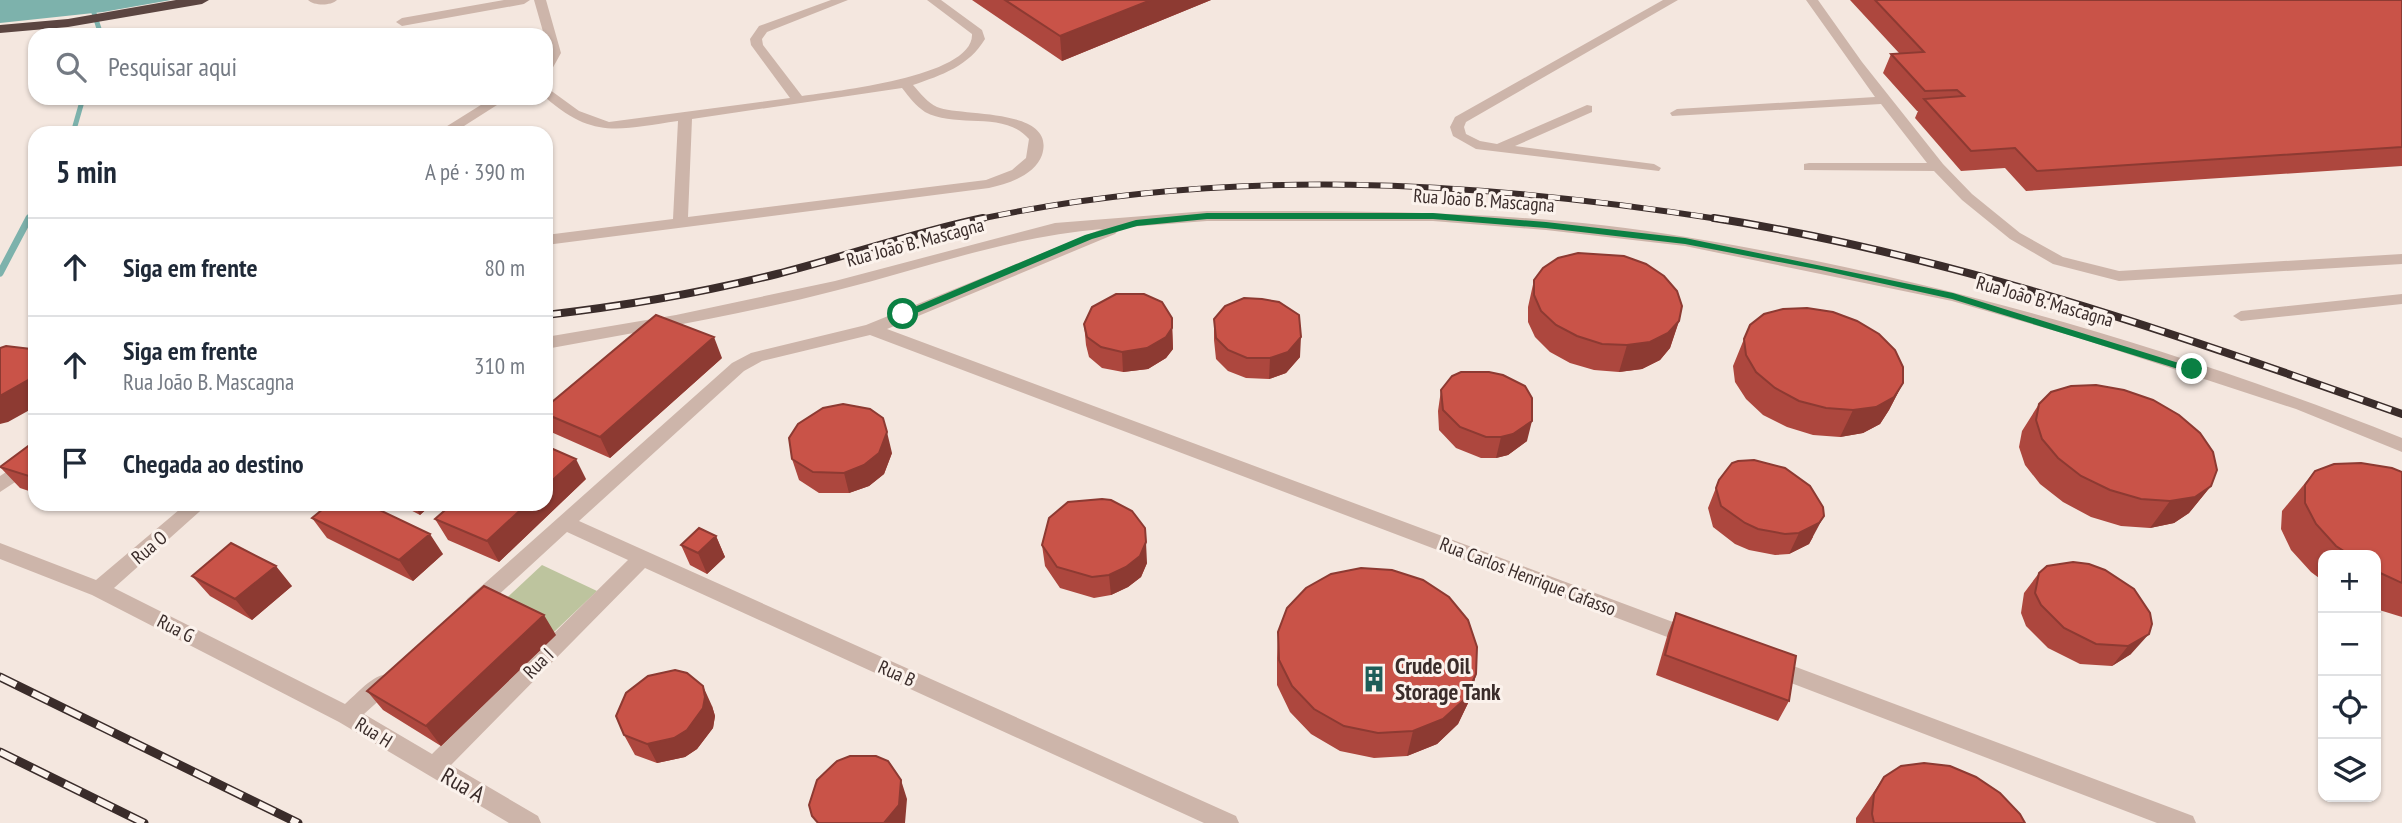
<!DOCTYPE html>
<html lang="pt">
<meta charset="utf-8">
<style>
:root{--surface:#fff;--page:#f2f2f3;--text:#1f2937;--muted:#747a83;--line:#e0e1e3}
body{margin:0;font-family:"PT Sans Narrow",sans-serif;background:var(--page);color:var(--text)}
.controls{position:absolute;right:21px;bottom:21px;display:grid;overflow:hidden;border-radius:14px;box-shadow:0 2px 5px #0004}
.controls button{width:63px;height:63px;display:grid;place-items:center;padding:0;border:0;border-bottom:2px solid var(--line);background:var(--surface);color:var(--text);font:35px sans-serif}
.stop{position:absolute;width:21px;height:21px;margin:-16px;border:5px solid #0b8043;border-radius:50%;background:#fff}
.stop.end{background:#0b8043;border-color:#fff;box-shadow:0 2px 7px #0008}
.list{margin:0;padding:0;list-style:none}
h2{display:flex;justify-content:space-between;align-items:center;height:91px;margin:0;padding:0 28px;font-size:30px}
h2 small{font-size:23px;font-weight:400;color:var(--muted)}
.list li{display:grid;grid-template-columns:46px 1fr auto;gap:21px;align-items:center;box-sizing:border-box;height:98px;padding:0 28px;border-top:2px solid var(--line)}
.list b{display:block;font-size:26px;white-space:nowrap}
.list p{margin:0;font-size:23px;white-space:nowrap;color:var(--muted)}
.list em{font-size:23px;font-style:normal;color:var(--muted)}
.icon{flex:none;width:38px;height:38px;fill:none;stroke:currentColor;stroke-width:2;stroke-linecap:round;stroke-linejoin:round}
.map{position:relative;flex:none;width:2402px;height:823px;overflow:hidden}
.search{position:absolute;background:var(--surface);box-shadow:0 2px 5px #0004;left:28px;top:28px;width:525px;height:77px;display:flex;align-items:center;gap:18px;box-sizing:border-box;padding:0 24px;border-radius:21px;color:var(--muted);font-size:26px}
.panel{position:absolute;background:var(--surface);box-shadow:0 2px 5px #0004;left:28px;top:126px;width:525px;height:385px;border-radius:21px}
.map>svg:first-child{display:block}
.green{fill:#bdc49e}
.water{fill:#7db2ac}
.lines{fill:none;stroke-linecap:round;stroke-linejoin:round}
.stream-far1{stroke:#7db2ac;stroke-width:5}
.stream{stroke:#7db2ac;stroke-width:7}
.minor{fill:#cdb5aa;fill-rule:evenodd}
.highway{fill:#5b4541;fill-rule:evenodd}
.rail-far2-casing{stroke:#3a2c2a;stroke-width:6}
.rail-far1-casing{stroke:#3a2c2a;stroke-width:8}
.rail-casing{stroke:#3a2c2a;stroke-width:9}
.rail-far2{stroke:#fbf2ec;stroke-width:4.5;stroke-dasharray:12;stroke-linecap:butt}
.rail-far1{stroke:#fbf2ec;stroke-width:5;stroke-dasharray:15;stroke-linecap:butt}
.rail{stroke:#fbf2ec;stroke-width:6;stroke-dasharray:18;stroke-linecap:butt}
.wall{fill:#ad473e}
.shaded-wall{fill:#8d3a32}
.building{fill:#c95348;stroke:#8d3a32;stroke-width:2}
.route{fill:#0b8043}
.labels{text-anchor:middle;stroke-width:6;stroke-linejoin:round;paint-order:stroke}
.street-label{font-size:19px;fill:#3a2c2a;stroke:#fbf2ec}
.near-poi-label{font-size:23px;font-weight:bold;fill:#3a2c2a;stroke:#fbf2ec;text-anchor:start}
.near-street-label{font-size:23px;fill:#3a2c2a;stroke:#fbf2ec}
</style>
<div class="map">
<svg width="2402" height="823" viewBox="0 0 2402 823">
<rect width="100%" height="100%" fill="#f4e7df"/>
<path class="green" d="M542 565 597 591 554 632 499 605Z"/>
<path class="water" d="M0 0H171L103 12 0 23Z"/>
<g class="lines">
<path class="stream-far1" d="M94 13 101 35
M73 133 83 98
M28 220 35 206"/>
<path class="stream" d="M0 273 29 218"/>
<path class="minor" d="M308 0H337C331 6 314 6 308 0Z
M504 0H530L524 4 402 26 396 22 402 18Z
M534 0H546L561 53 551 71 546 72 549 53 546 35H544Z
M831 0H848L767 32 762 39 763 45 802 96C833 91 974 77 972 34L927 0H941L982 30 985 39C969 66 942 75 913 85 920 93 928 103 937 107 961 117 1057 107 1042 155 1035 175 1008 184 989 188L546 245V235L673 219 678 121C620 129 594 140 546 98V87L579 111 609 122 790 98 751 45 750 39 759 26ZM902 88C909 97 916 106 925 112 956 129 1004 110 1029 139L1026 158 1012 170 986 180 688 217 692 119Z
M1663 0H1678L1466 122 1464 127 1466 134 1480 141 1497 144 1587 105 1592 106V112L1515 146 1654 164 1661 168 1659 171 1476 149 1453 136 1450 127 1455 117Z
M1806 0H1818L1862 62 1943 164 1972 194 2020 233 2063 257 2119 271 2402 254V264L2119 281 2053 264 2010 239 1962 200 1934 171 1804 170V164L1809 163H1927L1881 104 1672 116 1670 113 1677 109 1875 97Z
M492 98H508L453 133H436Z
M1207 211C1367 211 1528 210 1686 237 1931 277 2171 346 2402 438V452L2296 409 2076 337 1952 301 1685 246 1546 230 1433 221H1207L1115 228 1118 231 1115 234 887 329 1697 631 1700 637 1697 643 1690 645 1683 643 870 335 762 361 744 371 579 521 1236 816 1239 823H1204L645 568 451 765 538 816 541 823H509L339 722 92 595 0 559V543L96 580 186 504H208L114 588 345 704C358 693 377 669 394 675L398 681 394 687 364 714 432 754 628 560 567 532 481 611 474 613 467 611 464 605 467 599 732 363 751 353 866 325 1102 229C1012 236 925 268 838 290 742 315 644 331 546 349V337L676 315 835 281 1055 223Z
M2402 294V304L2241 321 2233 316 2241 311Z
M35 453V469L0 492V476Z
M1772 658 2193 816 2196 823H2157L1765 673 1762 667 1765 661Z"/>
<path class="highway" d="M176 0H209L202 4 68 27 0 33V25L68 19Z"/>
<g class="rail-far2-casing">
<path id="rail-far2" d="M975 220C1227 166 1473 180 1725 220"/>
</g>
<g class="rail-far1-casing">
<path id="rail-far1" d="M1714 218C1950 255 2178 334 2402 414
M546 315C624 306 701 293 777 274 847 256 913 233 983 218"/>
</g>
<g class="rail-casing">
<path id="rail" d="M0 677 298 823
M0 752 144 823"/>
</g>
<use href="#rail-far2" class="rail-far2"/>
<use href="#rail-far1" class="rail-far1"/>
<use href="#rail" class="rail"/>
</g>
<path class="wall" d="M972 0H1211L1062 61Z
M1850 0H2402V166L2026 191 2005 168 1961 171 1915 118 1918 111H1917L1883 73 1891 54 1899 53Z
M1534 280 1679 321 1670 348 1660 360 1642 369 1619 372 1594 370 1570 363 1550 352 1535 337 1528 322V307Z
M1172 318 1173 349 1166 358 1148 369 1123 372 1102 368 1089 357 1086 345 1084 324Z
M1214 319 1300 357 1286 373 1269 379 1246 378 1228 371 1216 359 1214 340Z
M1744 339 1903 383 1889 410 1880 424 1863 433 1840 437 1813 435 1787 427 1763 415 1746 399 1735 382 1733 366Z
M722 358 610 458 551 432 546 423V407Z
M1441 390 1527 441 1508 455 1496 458H1481L1456 448 1439 430 1438 411Z
M2039 404 2211 486 2189 513 2174 523 2150 528 2121 526 2091 517 2063 502 2040 484 2025 465 2019 447 2022 431Z
M35 441V493L20 488 0 467Z
M892 453 884 474 869 486 849 493H819L799 480 792 459Z
M2315 471 2402 472V617L2376 609V555H2323V581L2311 572 2291 550 2281 529 2282 511Z
M586 479 499 562 448 540 435 519Z
M1719 480 1813 537 1809 544 1789 554 1775 555 1749 550 1735 544 1713 527 1708 508Z
M70 504H92L86 509Z
M399 504H432L420 515Z
M312 518 443 554 413 581 327 538Z
M716 536 725 557 707 574 690 565 681 545Z
M1042 545 1147 563 1141 577 1128 587 1111 595 1094 598 1060 588 1045 566Z
M2105 570 2131 654 2112 666 2080 664 2048 648 2026 626 2021 613 2024 593 2039 573Z
M192 576 292 586 252 620 210 596Z
M1676 613 1789 701 1778 721 1656 675 1668 633Z
M1278 632 1476 674 1470 699 1458 724 1437 744 1407 756 1374 758 1340 751 1311 734 1290 712 1277 685V658Z
M556 635 441 746 383 710 367 691Z
M712 706 715 716 713 728 697 749 685 757 657 763 635 755 624 735Z
M1884 777 2025 823H1856V818Z"/>
<path class="shaded-wall" d="M1151 0H1211L1062 61 1060 36Z
M1679 321 1670 348 1660 360 1642 369 1619 372 1627 345Z
M1172 328 1173 349 1166 358 1148 369 1123 372 1122 352Z
M714 337 722 358 610 458 600 437Z
M1301 337 1300 357 1286 373 1269 379 1270 358Z
M35 371V407L8 422 0 424V396Z
M1903 383 1889 410 1880 424 1863 433 1840 437 1853 410Z
M1532 421 1527 441 1508 455 1496 458 1501 437Z
M887 432 892 453 884 474 869 486 849 493 844 473Z
M576 459 586 479 499 562 487 541 527 504H546V486Z
M2211 486 2189 513 2174 523 2150 528 2170 501Z
M81 504H92L86 509Z
M414 504H432L420 515Z
M1824 516 1809 544 1789 554 1799 533Z
M430 534 443 554 413 581 399 560Z
M716 536 725 557 707 574 698 553Z
M1146 542 1147 563 1141 577 1128 587 1111 595 1109 575Z
M276 566 292 586 252 620 235 599Z
M544 615 556 635 441 746 426 726Z
M2149 634 2131 654 2112 666 2128 646Z
M1476 674 1470 699 1458 724 1437 744 1407 756 1413 731Z
M703 686 712 706 715 716 713 728 697 749 685 757 657 763 647 744Z
M901 780 907 799 905 823H884Z"/>
<path class="building" d="M1005 0H1151L1060 36Z
M1875 0H2402V147L2037 171 2015 148 1971 151 1924 99 1964 96 1957 90 1925 91 1891 54 1924 52Z
M1578 253 1624 256 1646 264 1664 276 1677 291 1682 306 1679 321 1668 333 1650 342 1627 345 1602 344 1577 336 1556 325 1541 311 1534 295V280L1543 268 1558 258Z
M1116 294H1144L1162 302 1172 318V328L1166 337 1147 348 1122 352 1101 347 1087 337 1084 324 1092 307Z
M1244 298 1262 299 1279 302 1299 315 1301 337 1288 352 1270 358H1247L1228 350 1216 338 1214 319 1225 306Z
M1807 308 1833 312 1857 321 1879 334 1895 350 1903 367V383L1894 397 1876 407 1853 410 1826 408 1799 401 1775 388 1756 372 1746 355 1744 339 1750 325 1764 314 1783 309Z
M656 315 714 337 600 437 546 414V407Z
M6 346 31 349 35 352V371L28 380 0 396V348Z
M1461 372H1489L1503 375 1525 386 1532 398V421L1513 434 1501 437H1486L1460 427 1443 410 1441 390 1452 376Z
M2096 385 2124 390 2153 400 2179 415 2200 433 2213 452 2217 470 2211 486 2195 497 2170 501 2141 499 2110 490 2081 476 2058 458 2042 439 2036 420 2039 404 2051 392 2071 386Z
M843 404 870 409 883 418 887 432 879 453 864 465 844 473 813 472 792 459 789 438 798 424 823 408Z
M35 441V478L0 467Z
M546 446 576 459 546 486Z
M1754 460 1785 468 1810 486 1823 507 1824 516 1819 523 1799 533 1785 534 1758 529 1745 523 1721 506 1716 488 1719 480 1732 463 1738 461Z
M2361 463 2392 468 2402 472V583L2376 571V555H2350L2336 546 2316 524 2305 503V485L2315 471 2334 464Z
M1102 499 1111 500 1132 511 1145 528 1146 542 1140 556 1126 567 1109 575 1092 577 1057 567 1042 545 1049 518 1068 502Z
M329 504H367L430 534 399 560 312 518Z
M452 504H527L487 541 435 519Z
M699 528 716 536 698 553 681 545Z
M231 543 276 566 235 599 192 576Z
M2073 562 2089 564 2105 570 2134 589 2150 613 2152 624 2149 634 2128 646 2096 644 2064 628 2041 605 2035 593 2039 573 2047 566Z
M1361 568 1392 570 1423 580 1449 597 1468 620 1477 647 1476 674 1465 699 1443 719 1413 731 1378 733 1344 726 1314 709 1292 686 1279 660 1278 632 1287 608 1306 588 1331 574Z
M484 586 544 615 426 726 367 691Z
M1676 613 1796 656 1789 701 1665 655Z
M675 670 687 673 703 686 705 697 703 708 687 730 674 738 647 744 624 735 616 716 626 693 648 676Z
M850 756H876L888 761 901 780 899 805 884 823H818L812 816 809 805 817 780 837 761Z
M1924 763 1950 766 1976 777 2000 793 2020 814 2025 823H1874L1872 814 1874 794 1884 777 1901 766Z"/>
<path class="route" d="M1207 213H1433L1546 222 1685 238 1953 293 2198 369 2188 372 1952 299 1821 270 1685 244 1546 228 1433 219H1207L1137 226 1092 239 907 317 898 314 1085 235 1136 220Z"/>
<defs>
<g id="building-bare" transform="scale(2.1)"><path d="M-4-6H4V6H1V3H-1V6H-4ZM-2.5-4.3h1.7v1.8h-1.7ZM.8-4.3h1.7v1.8H.8ZM-2.5-1h1.7V.8h-1.7ZM.8-1h1.7V.8H.8Z" fill="#1e5d58" stroke="#fbf2ec" stroke-width="2.5" paint-order="stroke"/></g>
</defs>
<g fill-rule="evenodd">
<use href="#building-bare" x="1374" y="679"/>
</g>
<g class="labels">
<g class="street-label">
<text transform="translate(1484 200) rotate(4)" y="7">Rua João B. Mascagna</text>
<text transform="translate(915 242) rotate(-15)" y="7">Rua João B. Mascagna</text>
<text transform="translate(2045 301) rotate(16)" y="7">Rua João B. Mascagna</text>
<text transform="translate(149 547) rotate(-40)" y="7">Rua O</text>
<text transform="translate(1528 576) rotate(21)" y="7">Rua Carlos Henrique Cafasso</text>
<text transform="translate(176 628) rotate(27)" y="7">Rua G</text>
<text transform="translate(538 663) rotate(-45)" y="7">Rua I</text>
<text transform="translate(897 673) rotate(24)" y="7">Rua B</text>
<text transform="translate(374 732) rotate(32)" y="7">Rua H</text>
</g>
<g class="near-poi-label">
<text x="1395" y="674">Crude Oil<tspan x="1395" dy="26">Storage Tank</tspan></text>
</g>
<g class="near-street-label">
<text transform="translate(463 785) rotate(30)" y="8">Rua A</text>
</g>
</g>
</svg>
<div class="controls">
<button>+</button>
<button>−</button>
<button><svg class="icon" aria-label="locate" viewBox="0 0 24 24"><circle cx="12" cy="12" r="6"/><path d="M12 2v4M12 18v4M2 12h4M18 12h4"/></svg></button>
<button><svg class="icon" aria-label="layers" viewBox="0 0 24 24"><path d="M12 4l9 5-9 5-9-5zM3 14l9 5 9-5"/></svg></button>
</div>
<div class="stop" style="left:903px;top:314px"></div>
<div class="stop end" style="left:2192px;top:369px"></div>
<div class="search"><svg class="icon" aria-label="search" viewBox="0 0 24 24"><circle cx="10" cy="10" r="6"/><path d="M15 15l6 6"/></svg>Pesquisar aqui</div>
<section class="panel">
<h2>5 min<small>A pé · 390 m</small></h2>
<ul class="list">
<li><svg class="icon" aria-label="ahead" viewBox="0 0 24 24"><path d="M12 20V5M6 11l6-6 6 6"/></svg><div><b>Siga em frente</b></div><em>80 m</em></li>
<li><svg class="icon" aria-label="ahead" viewBox="0 0 24 24"><path d="M12 20V5M6 11l6-6 6 6"/></svg><div><b>Siga em frente</b><p>Rua João B. Mascagna</p></div><em>310 m</em></li>
<li><svg class="icon" aria-label="arrive" viewBox="0 0 24 24"><path d="M6 21V4h12l-3 4 3 4H6"/></svg><div><b>Chegada ao destino</b></div></li>
</ul>
</section>
</div>
